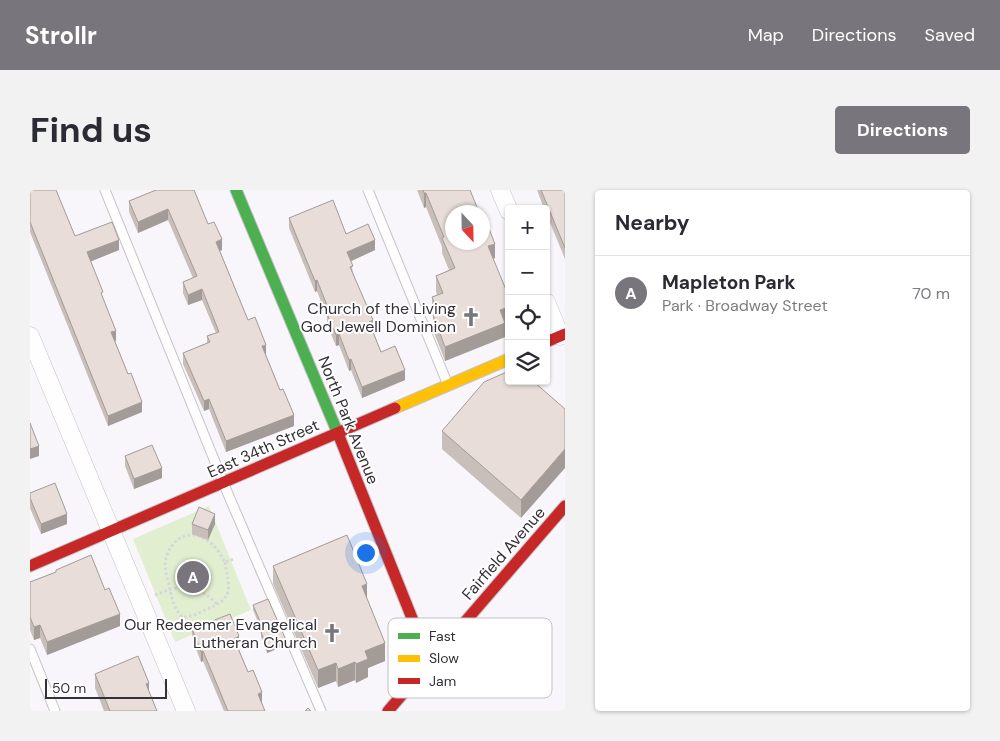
<!DOCTYPE html>
<meta charset="utf-8">
<style>
:root{--surface:#fff;--page:#f2f2f3;--text:#2b2b33;--muted:#7c7c81;--line:#e1e1e2;--accent:#79757c}
body{margin:0;font-family:"DM Sans",sans-serif;background:var(--page);color:var(--text)}
.controls{position:absolute;right:15px;top:15px;display:grid;overflow:hidden;border-radius:5px;box-shadow:0 1px 4px #0004}
.controls button{width:45px;height:45px;display:grid;place-items:center;padding:0;border:0;border-bottom:1px solid var(--line);background:var(--surface);color:var(--text);font:25px sans-serif}
.compass{position:absolute;left:415px;top:15px;width:45px;height:45px;border-radius:50%;background:var(--surface);box-shadow:0 1px 4px #0004;rotate:158deg}
.scale{position:absolute;left:15px;bottom:12px;width:122px;box-sizing:border-box;padding-left:5px;border:2px solid #343037;border-top:0;font-size:14px;line-height:18px;white-space:nowrap;color:#343037;-webkit-text-stroke:4px #fff;paint-order:stroke}
.you{position:absolute;left:335px;top:362px;width:18px;height:18px;margin:-12px;border:4px solid #fff;border-radius:50%;background:#1a73e8;box-shadow:0 0 0 8px #1a73e833}
.badge{display:grid;place-items:center;width:32px;height:32px;border-radius:50%;background:var(--accent);color:#fff;font-size:16px;font-weight:700}
.pin{position:absolute;translate:-50% -50%;border:2px solid #fff;box-shadow:0 1px 5px #0006}
.list{margin:0;padding:0;list-style:none}
h2{display:flex;justify-content:space-between;align-items:center;height:65px;margin:0;padding:0 20px;font-size:21px}
h2 small{font-size:16px;font-weight:400;color:var(--muted)}
.list li{display:grid;grid-template-columns:32px 1fr auto;gap:15px;align-items:center;box-sizing:border-box;height:75px;padding:0 20px;border-top:1px solid var(--line)}
.list b{display:block;font-size:19px;white-space:nowrap}
.list p{margin:0;font-size:16px;white-space:nowrap;color:var(--muted)}
.list em{font-size:16px;font-style:normal;color:var(--muted)}
.icon{flex:none;width:28px;height:28px;fill:none;stroke:currentColor;stroke-width:2;stroke-linecap:round;stroke-linejoin:round}
.map{position:relative;flex:none;width:535px;height:521px;overflow:hidden;border-radius:5px}
header{display:flex;align-items:center;gap:30px;box-sizing:border-box;height:70px;padding:0 25px;background:var(--accent);color:#fff}
header strong{font-size:24px}
nav{display:flex;gap:28px;margin-inline-start:auto;font-size:18px}
.intro{display:flex;align-items:center;justify-content:space-between;box-sizing:border-box;height:120px;padding:0 30px}
h1{margin:0;font-size:35px}
.button{padding:12px 22px;border-radius:5px;background:var(--accent);color:#fff;font-size:18px;font-weight:700}
main{display:flex;gap:30px;padding:0 30px}
aside{flex:1;background:var(--surface);border-radius:5px;box-shadow:0 1px 4px #0004}
.map>svg:first-child{display:block}
.green{fill:#e1efd0}
.lines{fill:none;stroke-linecap:round;stroke-linejoin:round}
.lane-casing{stroke:#c5c2c7;stroke-width:11}
.street-casing{stroke:#c5c2c7;stroke-width:19}
.fast-casing{stroke:#c5c2c7;stroke-width:13}
.slow-casing{stroke:#c5c2c7;stroke-width:13}
.jam-casing{stroke:#c5c2c7;stroke-width:13}
.path{stroke:#d7d5d9;stroke-width:3;stroke-dasharray:2.5 2.5;stroke-linecap:butt}
.lane{stroke:#fefefe;stroke-width:9}
.street{stroke:#fefefe;stroke-width:18}
.fast{stroke:#4caf50;stroke-width:11}
.slow{stroke:#ffc107;stroke-width:11}
.jam{stroke:#c62828;stroke-width:11}
.wall{fill:#c8beba}
.shaded-wall{fill:#a29b97}
.building{fill:#e8ddd8;stroke:#a29b97}
.labels{text-anchor:middle;stroke-width:4;stroke-linejoin:round;paint-order:stroke}
.poi-label{font-size:16px;fill:#343037;stroke:#fff;text-anchor:end}
.street-label{font-size:16px;fill:#343037;stroke:#fff}
.key{fill:#fff;stroke:#c2c1c3;stroke-width:1}
.key-label{font-size:14px;fill:#343037}
</style>
<header>
<strong>Strollr</strong>
<nav><a>Map</a><a>Directions</a><a>Saved</a></nav>
</header>
<div class="intro"><h1>Find us</h1><a class="button">Directions</a></div>
<main>
<div class="map">
<svg width="535" height="521" viewBox="0 0 535 521">
<rect width="100%" height="100%" fill="#f9f6fb"/>
<path class="green" d="M179 316 221 420 145 452 103 349Z"/>
<g class="lines">
<g class="lane-casing">
<path id="lane" d="M75 0 198 304 291 521
M338 0 418 195
M0 459 25 521"/>
</g>
<g class="street-casing">
<path id="street" d="M470 0 479 21
M516 112 530 146
M0 146 156 521"/>
</g>
<g class="fast-casing">
<path id="fast" d="M206 0 309 246"/>
</g>
<g class="slow-casing">
<path id="slow" d="M365 218 479 169"/>
</g>
<g class="jam-casing">
<path id="jam" d="M516 152 535 144
M309 246 400 473
M0 376 365 218
M358 521 535 316"/>
</g>
<path class="path" d="M195 372C200 401 204 408 175 420 168 424 160 427 152 427 144 418 142 410 140 399 138 389 133 377 136 368 143 345 163 338 181 353 187 358 191 366 195 372L204 369
M125 405C151 394 167 394 187 414"/>
<use href="#lane" class="lane"/>
<use href="#street" class="street"/>
<use href="#fast" class="fast"/>
<use href="#slow" class="slow"/>
<use href="#jam" class="jam"/>
</g>
<path class="wall" d="M0 0 45 46 89 60 61 71 86 151H85L112 222 78 236 0 42Z
M126 0 178 34 192 60 190 61 218 130 236 165 264 236 196 262 179 219 174 221 153 174V163L177 153V146L186 143 172 110 158 115 153 103V92L163 88 138 30 108 43 99 22V11Z
M387 0H440L465 68 463 69 475 133V147L415 171 403 140V125L402 122V107L407 105 406 101V86L419 80 412 63V57L396 17 394 18Z
M507 0H535V69L516 23V19H514Z
M259 28 316 44 345 60 321 71 323 83 343 141 351 162 375 190 332 208 321 180 319 181 309 155 306 156 297 135V127L287 101 285 102 259 38Z
M535 219 491 328 412 259V241Z
M95 266 132 288 104 299 95 276Z
M0 303 37 334 11 344 0 318Z
M162 334H185L178 350 162 344Z
M243 376 337 408 355 471 338 478V487L326 493 325 490 308 497 306 491 288 498 243 394Z
M26 380 90 436 17 465 10 448 4 450 0 440V392L26 382Z
M223 415 256 455 237 463 231 447V442L232 441 223 420Z
M162 439 209 456 208 457 218 482 232 512H231L235 521H194L173 471 171 472 162 449Z
M65 484 119 502 127 521H74L65 498Z"/>
<path class="shaded-wall" d="M394 3H396V17L394 18Z
M138 19V30L108 43V32Z
M192 49V60L186 62V52Z
M89 50V60L57 73V62Z
M345 50V60L317 73V62Z
M465 54V68L458 71V56Z
M287 90V101L285 102V91Z
M172 99V110L158 115V105Z
M479 117V131L475 133V147L415 171V157L470 120Z
M343 130V141L339 132Z
M86 141V151L81 153V142Z
M309 144V155L306 156V145Z
M236 155V165L232 167V156Z
M321 169V180L319 181V170Z
M375 180V190L332 208V197Z
M179 209V219L174 221V211Z
M112 212V222L78 236V226Z
M264 225V236L196 262V251Z
M9 256V266L0 269V259Z
M535 259V278L491 328V310Z
M132 278V288L104 299V289Z
M37 324V334L11 344V334Z
M185 324V334L178 350V340Z
M337 394V412L332 396Z
M90 424V436L17 465V452Z
M10 435V448L4 450V437Z
M209 446V456L204 459V449Z
M256 450V455L237 463V458Z
M355 453V471L338 478V487L326 493V474L335 461Z
M173 461V471L171 472V462Z
M325 472V490L308 497V479Z
M306 473V491L288 498V480Z
M119 493V508L116 494Z
M232 502V512L228 514V504Z"/>
<path class="building" d="M0 0H26L45 46 82 32 89 50 57 62 73 102 71 103 86 141 81 142 98 184 101 183 112 212 78 226 0 32Z
M126 0H164L178 34 184 32 192 49 186 52 218 130 225 127 236 155 232 156 250 200 253 199 264 225 196 251 179 209 174 211 153 163 180 152 177 146 189 142 172 99 158 105 153 92 167 86 138 19 108 32 99 11Z
M393 0H440L449 22H422V52H452V30L453 32 456 31 465 54 458 56 479 107V117L470 120 475 133 415 157 403 125 408 123 402 107 413 103 406 86 425 78 412 48 414 47 396 3H394Z
M511 0H535V58Z
M303 10 316 44 338 34 345 50 317 62 323 76 320 77 343 130 339 132 351 162 365 156 375 180 332 197 321 169 319 170 309 144 306 145 297 124 300 123 287 90 285 91 259 28Z
M479 181V191H503L535 219V259L491 310 412 241 454 192Z
M0 233 9 256 0 259Z
M122 255 132 278 104 289 95 266Z
M25 293 37 324 11 334 0 308V303Z
M169 317 185 324 178 340 162 334Z
M317 345 337 394 332 396 355 453 335 461 338 469 326 474 325 472 308 479 306 473 288 480 243 376Z
M61 365 75 400 79 398 90 424 17 452 10 435 4 437 0 427V392L26 382V380Z
M238 409 256 450 237 458 231 442 234 441 223 415Z
M200 424 209 446 204 449 218 482 223 480 232 502 228 504 235 521H198L173 461 171 462 162 439Z
M108 466 119 493 116 494 127 521H80L65 484Z
M278 518 281 521H275Z"/>
<defs>
<g id="church-bare" transform="scale(1.5)"><path d="M-1.2-6h2.4v3.5h3.3v2.4h-3.3V6h-2.4V-.1h-3.3v-2.4h3.3Z" fill="#79757c" stroke="#fff" stroke-width="2.5" paint-order="stroke"/></g>
</defs>
<g fill-rule="evenodd">
<use href="#church-bare" x="441" y="127"/>
<use href="#church-bare" x="302" y="443"/>
</g>
<g class="labels">
<g class="poi-label">
<text x="426" y="124">Church of the Living<tspan x="426" dy="18">God Jewell Dominion</tspan></text>
<text x="287" y="440">Our Redeemer Evangelical<tspan x="287" dy="18">Lutheran Church</tspan></text>
</g>
<g class="street-label">
<text transform="translate(319 230) rotate(68)" y="6">North Park Avenue</text>
<text transform="translate(233 258) rotate(-24)" y="6">East 34th Street</text>
<text transform="translate(473 363) rotate(-49)" y="6">Fairfield Avenue</text>
</g>
</g>
<rect x="358" y="428" width="164" height="80" rx="8" class="key"/>
<rect x="368" y="443" width="22" height="6" fill="#4caf50"/>
<rect x="368" y="465" width="22" height="7" fill="#ffc107"/>
<rect x="368" y="488" width="22" height="6" fill="#c62828"/>
<g class="key-label">
<text x="399" y="451">Fast</text>
<text x="399" y="473">Slow</text>
<text x="399" y="496">Jam</text>
</g>
</svg>
<div class="controls">
<button>+</button>
<button>−</button>
<button><svg class="icon" aria-label="locate" viewBox="0 0 24 24"><circle cx="12" cy="12" r="6"/><path d="M12 2v4M12 18v4M2 12h4M18 12h4"/></svg></button>
<button><svg class="icon" aria-label="layers" viewBox="0 0 24 24"><path d="M12 4l9 5-9 5-9-5zM3 14l9 5 9-5"/></svg></button>
</div>
<svg class="compass" viewBox="-18 -18 36 36"><path d="M0-13l5 13h-10z" fill="#e53935"/><path d="M0 13l5-13h-10z" fill="#7c7c81"/></svg>
<div class="scale">50 m</div>
<div class="you"></div>
<div class="pin badge" style="left:163px;top:387px">A</div>
</div>
<aside>
<h2>Nearby<small></small></h2>
<ul class="list">
<li><span class="badge">A</span><div><b>Mapleton Park</b><p>Park · Broadway Street</p></div><em>70 m</em></li>
</ul>
</aside>
</main>
